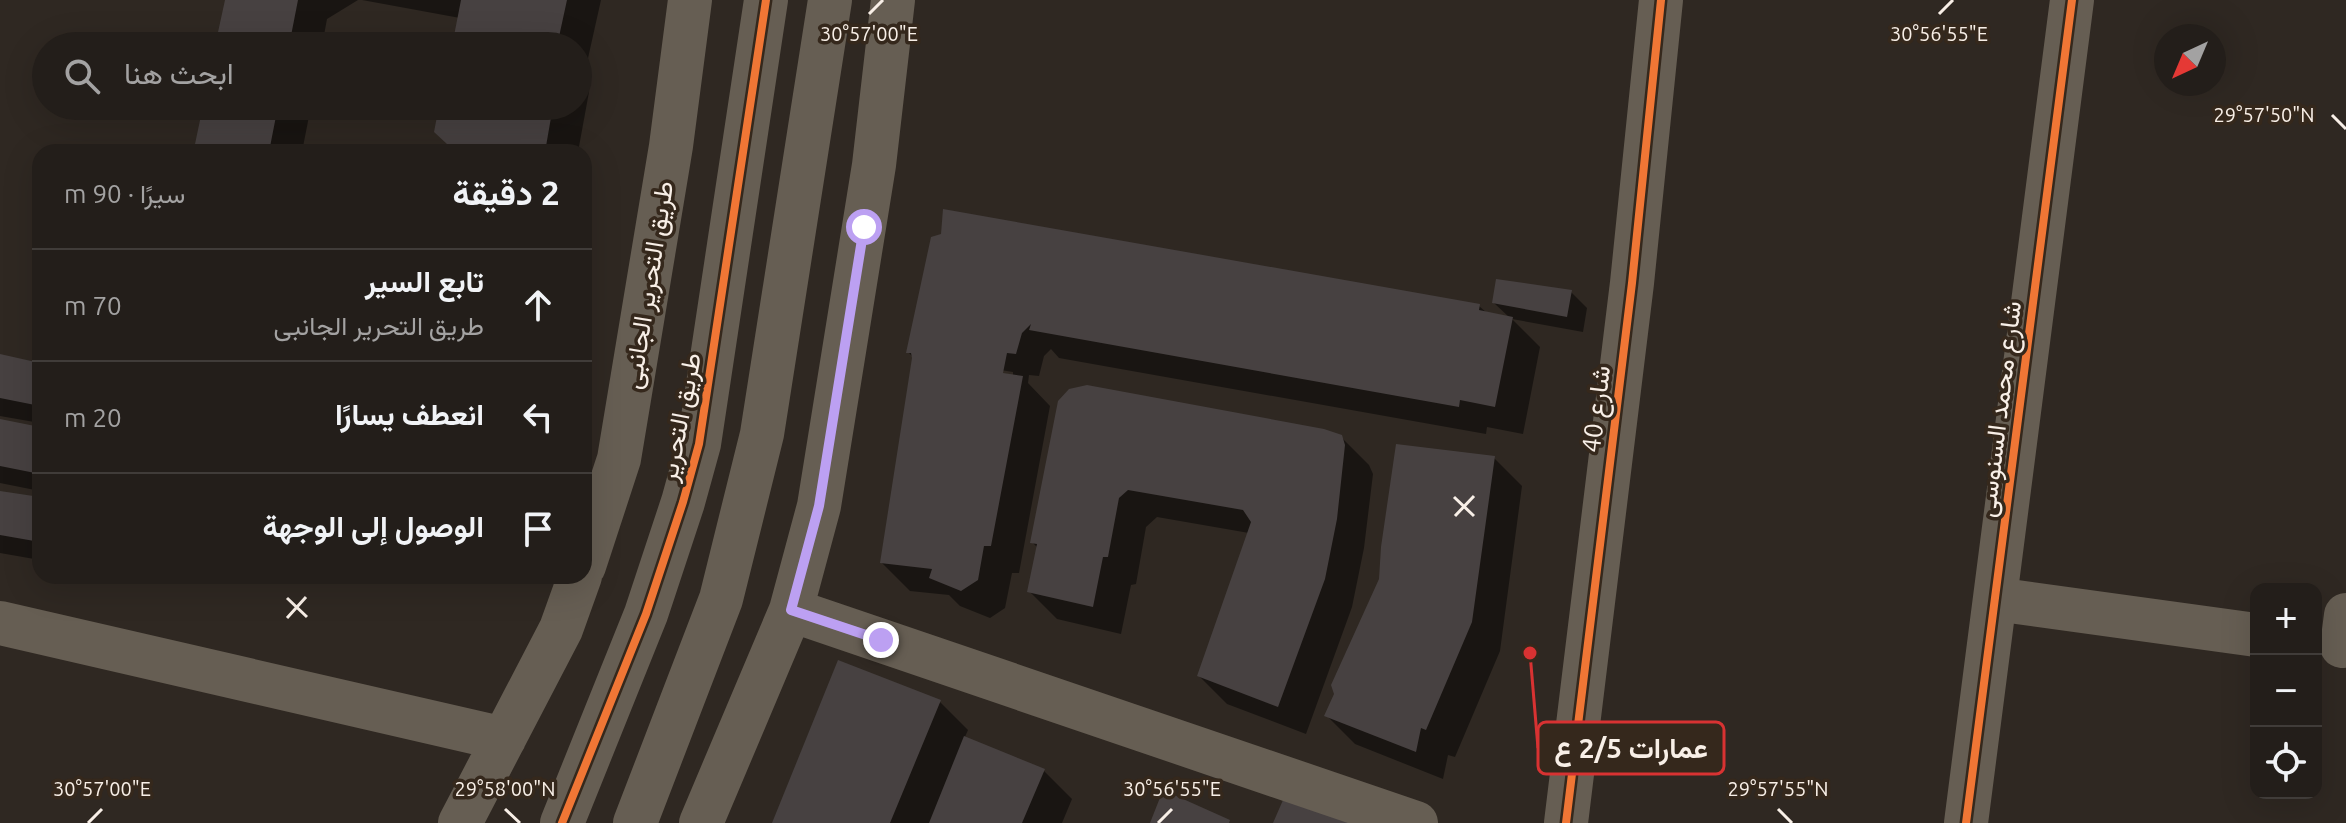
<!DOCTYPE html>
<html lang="ar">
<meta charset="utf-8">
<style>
:root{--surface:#231e1a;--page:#2b2723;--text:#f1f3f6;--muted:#a3a2a2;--line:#403c39}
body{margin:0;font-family:Ubuntu,Vazirmatn,sans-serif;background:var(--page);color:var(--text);direction:rtl}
.controls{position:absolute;right:24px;bottom:24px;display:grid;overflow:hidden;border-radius:16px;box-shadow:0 8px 32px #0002}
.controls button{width:72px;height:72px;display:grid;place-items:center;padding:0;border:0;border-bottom:2px solid var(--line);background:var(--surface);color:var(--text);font:40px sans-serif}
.compass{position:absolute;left:2154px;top:24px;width:72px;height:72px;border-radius:50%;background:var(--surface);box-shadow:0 8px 32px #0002;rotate:224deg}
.stop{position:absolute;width:24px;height:24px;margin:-18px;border:6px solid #bca0f2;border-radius:50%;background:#fff}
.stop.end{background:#bca0f2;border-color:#fff;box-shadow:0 2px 8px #0008}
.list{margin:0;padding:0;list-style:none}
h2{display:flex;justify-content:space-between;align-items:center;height:104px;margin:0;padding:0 32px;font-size:34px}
h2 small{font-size:26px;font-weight:400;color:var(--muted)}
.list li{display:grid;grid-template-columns:52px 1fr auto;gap:24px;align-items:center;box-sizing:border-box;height:112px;padding:0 32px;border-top:2px solid var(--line)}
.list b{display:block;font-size:30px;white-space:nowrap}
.list p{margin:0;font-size:26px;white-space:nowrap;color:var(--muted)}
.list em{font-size:26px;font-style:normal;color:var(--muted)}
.icon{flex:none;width:44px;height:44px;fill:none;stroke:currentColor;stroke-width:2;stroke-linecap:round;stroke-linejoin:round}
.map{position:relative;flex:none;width:2346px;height:823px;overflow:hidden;direction:ltr}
.search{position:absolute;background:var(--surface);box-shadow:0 8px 32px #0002;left:32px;top:32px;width:560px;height:88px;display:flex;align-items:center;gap:20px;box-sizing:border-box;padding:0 28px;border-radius:44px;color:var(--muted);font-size:30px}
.panel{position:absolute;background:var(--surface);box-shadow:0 8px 32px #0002;left:32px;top:144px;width:560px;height:440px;border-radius:24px;direction:rtl}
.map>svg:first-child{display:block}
.shadow{fill:#0007;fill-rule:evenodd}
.building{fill:#474141}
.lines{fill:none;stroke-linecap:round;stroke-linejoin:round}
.minor{stroke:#665e53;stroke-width:44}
.cycleway-casing{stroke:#35281c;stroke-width:13}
.cycleway{stroke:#f07635;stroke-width:8}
.route{stroke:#bca0f2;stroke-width:10}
.ticks{fill:none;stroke:#f8efe7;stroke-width:3}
.labels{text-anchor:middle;stroke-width:7;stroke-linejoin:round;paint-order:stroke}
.street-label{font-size:26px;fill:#f8efe7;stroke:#35281c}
.ticks-label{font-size:20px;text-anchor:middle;fill:#f8efe7;stroke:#35281c;stroke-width:7;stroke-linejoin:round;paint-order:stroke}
.leader{fill:none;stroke:#d83232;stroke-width:3}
.callout-dot{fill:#d83232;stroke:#35281c;stroke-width:3}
.callout{fill:#35281c;stroke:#d83232;stroke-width:3}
.callout-label{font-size:28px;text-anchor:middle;font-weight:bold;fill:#f8efe7}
</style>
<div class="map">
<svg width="2346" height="823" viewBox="0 0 2346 823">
<rect width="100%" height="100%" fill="#2f2822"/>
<path class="shadow" d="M227 0H358L327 19 322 46H217Z
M362 0H601L582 85 589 92 578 152H457L436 131 441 106H578V46H454L460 18Z
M205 106H311L302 152H206L197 143Z
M932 239 1479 306 1487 313 1510 318 1494 303 1571 292 1587 308 1583 332 1512 319 1540 347 1523 434 1487 427 1486 434 1059 358 1051 349 1044 356 1039 376 1029 375 1028 383 1050 406 1019 573H1012L1005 608 990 618 960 606 949 595 910 591 882 563 914 358 908 352ZM931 359 1013 372V376Z
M0 356 40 365V423L0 416Z
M1060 402 1341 437 1369 465 1373 474 1364 548 1352 607 1306 734 1227 704 1199 676 1249 533 1157 517 1146 527 1136 584 1131 585 1121 634 1057 619 1029 591 1038 548 1033 543Z
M0 421 40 429V491L0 483Z
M1494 458 1522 486 1500 651 1455 757 1448 755 1443 779 1355 744 1327 716Z
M0 493 40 499V560L0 553Z
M940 702 968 730 964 739 1044 771 1072 799 1062 823H774Z"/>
<path class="building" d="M225 0H298L289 46H215Z
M461 0H567L557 46H452Z
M203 106H278L269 152H232L195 144Z
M439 106H553L545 152H489L447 144 434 132Z
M943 209 1480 304 1479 310 1513 317 1495 407 1460 400 1459 407 1029 330 1031 324 1022 333 1016 354 1007 353 1003 373 1023 376 991 546H984L978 580 961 591 929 578 932 569 880 563 912 358 911 353H906L931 237 941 234Z
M1496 279 1572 290 1567 317 1492 303Z
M0 354 40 363V406L0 398Z
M1087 385 1324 429 1342 435 1345 445 1337 519 1325 579 1278 707 1197 676 1251 522 1243 510 1128 490 1119 498 1108 557H1103L1093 607 1027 592 1037 544 1030 543 1058 401 1069 389Z
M0 419 40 427V474L0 466Z
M1396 444 1495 456 1472 622 1426 730 1421 728 1416 752 1324 716 1334 694 1331 685 1379 579 1381 547Z
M0 491 40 497V542L0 535Z
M838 660 941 700 890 823H772Z
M964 736 1045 769 1022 823H929Z
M1290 784 1389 823H1273Z
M1163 790 1230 820 1229 823H1150Z"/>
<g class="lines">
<path class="minor" d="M584 566 619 459 671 146 690 0
M1995 599 2256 635
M791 610 1416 823
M0 623 504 739
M2342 646 2346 615
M460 823 561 629 580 576
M562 823 646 614 683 502 699 444 766 0
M635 823 721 599 762 434 830 0
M701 823 791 610 819 506 874 165 893 0
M1566 823 1632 283 1661 0
M1966 823 2072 0"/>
<g class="cycleway-casing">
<path id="cycleway" d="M562 823 646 614 683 502 699 444 766 0
M1566 823 1632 283 1661 0
M1966 823 2072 0"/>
</g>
<use href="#cycleway" class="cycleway"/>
</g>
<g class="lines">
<path class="route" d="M864 227 819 506 791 610 881 640"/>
</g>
<path class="ticks" d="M869 14 883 0M1939 14 1953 0M2332 115 2346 129M1454 497 1474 516M1455 516 1474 496M287 598 307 617M287 618 306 597M505 809 520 823M1778 809 1792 823M88 823 102 809M1158 823 1172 809"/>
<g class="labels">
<g class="street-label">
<text transform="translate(648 285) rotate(-81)" y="9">طريق التحرير الجانبى</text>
<text transform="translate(1596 409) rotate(-83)" y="9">شارع 40</text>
<text transform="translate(1999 409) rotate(-83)" y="9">شارع محمد السنوسى</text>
<text transform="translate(680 417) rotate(-79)" y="9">طريق التحرير</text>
</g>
</g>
<g class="ticks-label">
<text x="869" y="41">30°57'00"E</text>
<text x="1939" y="41">30°56'55"E</text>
<text x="2264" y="122">29°57'50"N</text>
<text x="102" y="796">30°57'00"E</text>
<text x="1172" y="796">30°56'55"E</text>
<text x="505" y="796">29°58'00"N</text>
<text x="1778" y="796">29°57'55"N</text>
</g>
<path class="leader" d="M1530 653L1538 748"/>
<circle class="callout-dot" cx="1530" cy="653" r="8"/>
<rect class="callout" x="1538" y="722" width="186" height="52" rx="8"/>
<g class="callout-label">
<text x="1631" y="758">عمارات 2/5 ع</text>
</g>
</svg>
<div class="controls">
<button>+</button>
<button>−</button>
<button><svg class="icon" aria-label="locate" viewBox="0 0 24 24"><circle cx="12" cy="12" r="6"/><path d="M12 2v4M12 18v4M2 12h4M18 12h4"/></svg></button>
</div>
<svg class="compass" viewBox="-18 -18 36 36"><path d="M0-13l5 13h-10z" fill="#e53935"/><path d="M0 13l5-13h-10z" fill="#a3a2a2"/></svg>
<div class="stop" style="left:864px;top:227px"></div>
<div class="stop end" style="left:881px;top:640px"></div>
<div class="search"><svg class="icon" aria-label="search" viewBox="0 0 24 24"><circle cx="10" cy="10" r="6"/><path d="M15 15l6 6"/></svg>ابحث هنا</div>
<section class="panel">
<h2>2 دقيقة<small>سيرًا · 90 m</small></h2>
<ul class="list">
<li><svg class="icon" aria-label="ahead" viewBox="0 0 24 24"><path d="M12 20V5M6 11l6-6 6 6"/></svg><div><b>تابع السير</b><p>طريق التحرير الجانبى</p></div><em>70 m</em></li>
<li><svg class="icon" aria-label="left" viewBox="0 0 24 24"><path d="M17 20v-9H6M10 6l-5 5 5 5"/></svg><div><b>انعطف يسارًا</b></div><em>20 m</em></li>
<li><svg class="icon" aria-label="arrive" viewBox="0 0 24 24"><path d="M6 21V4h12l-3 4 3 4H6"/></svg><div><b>الوصول إلى الوجهة</b></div></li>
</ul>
</section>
</div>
